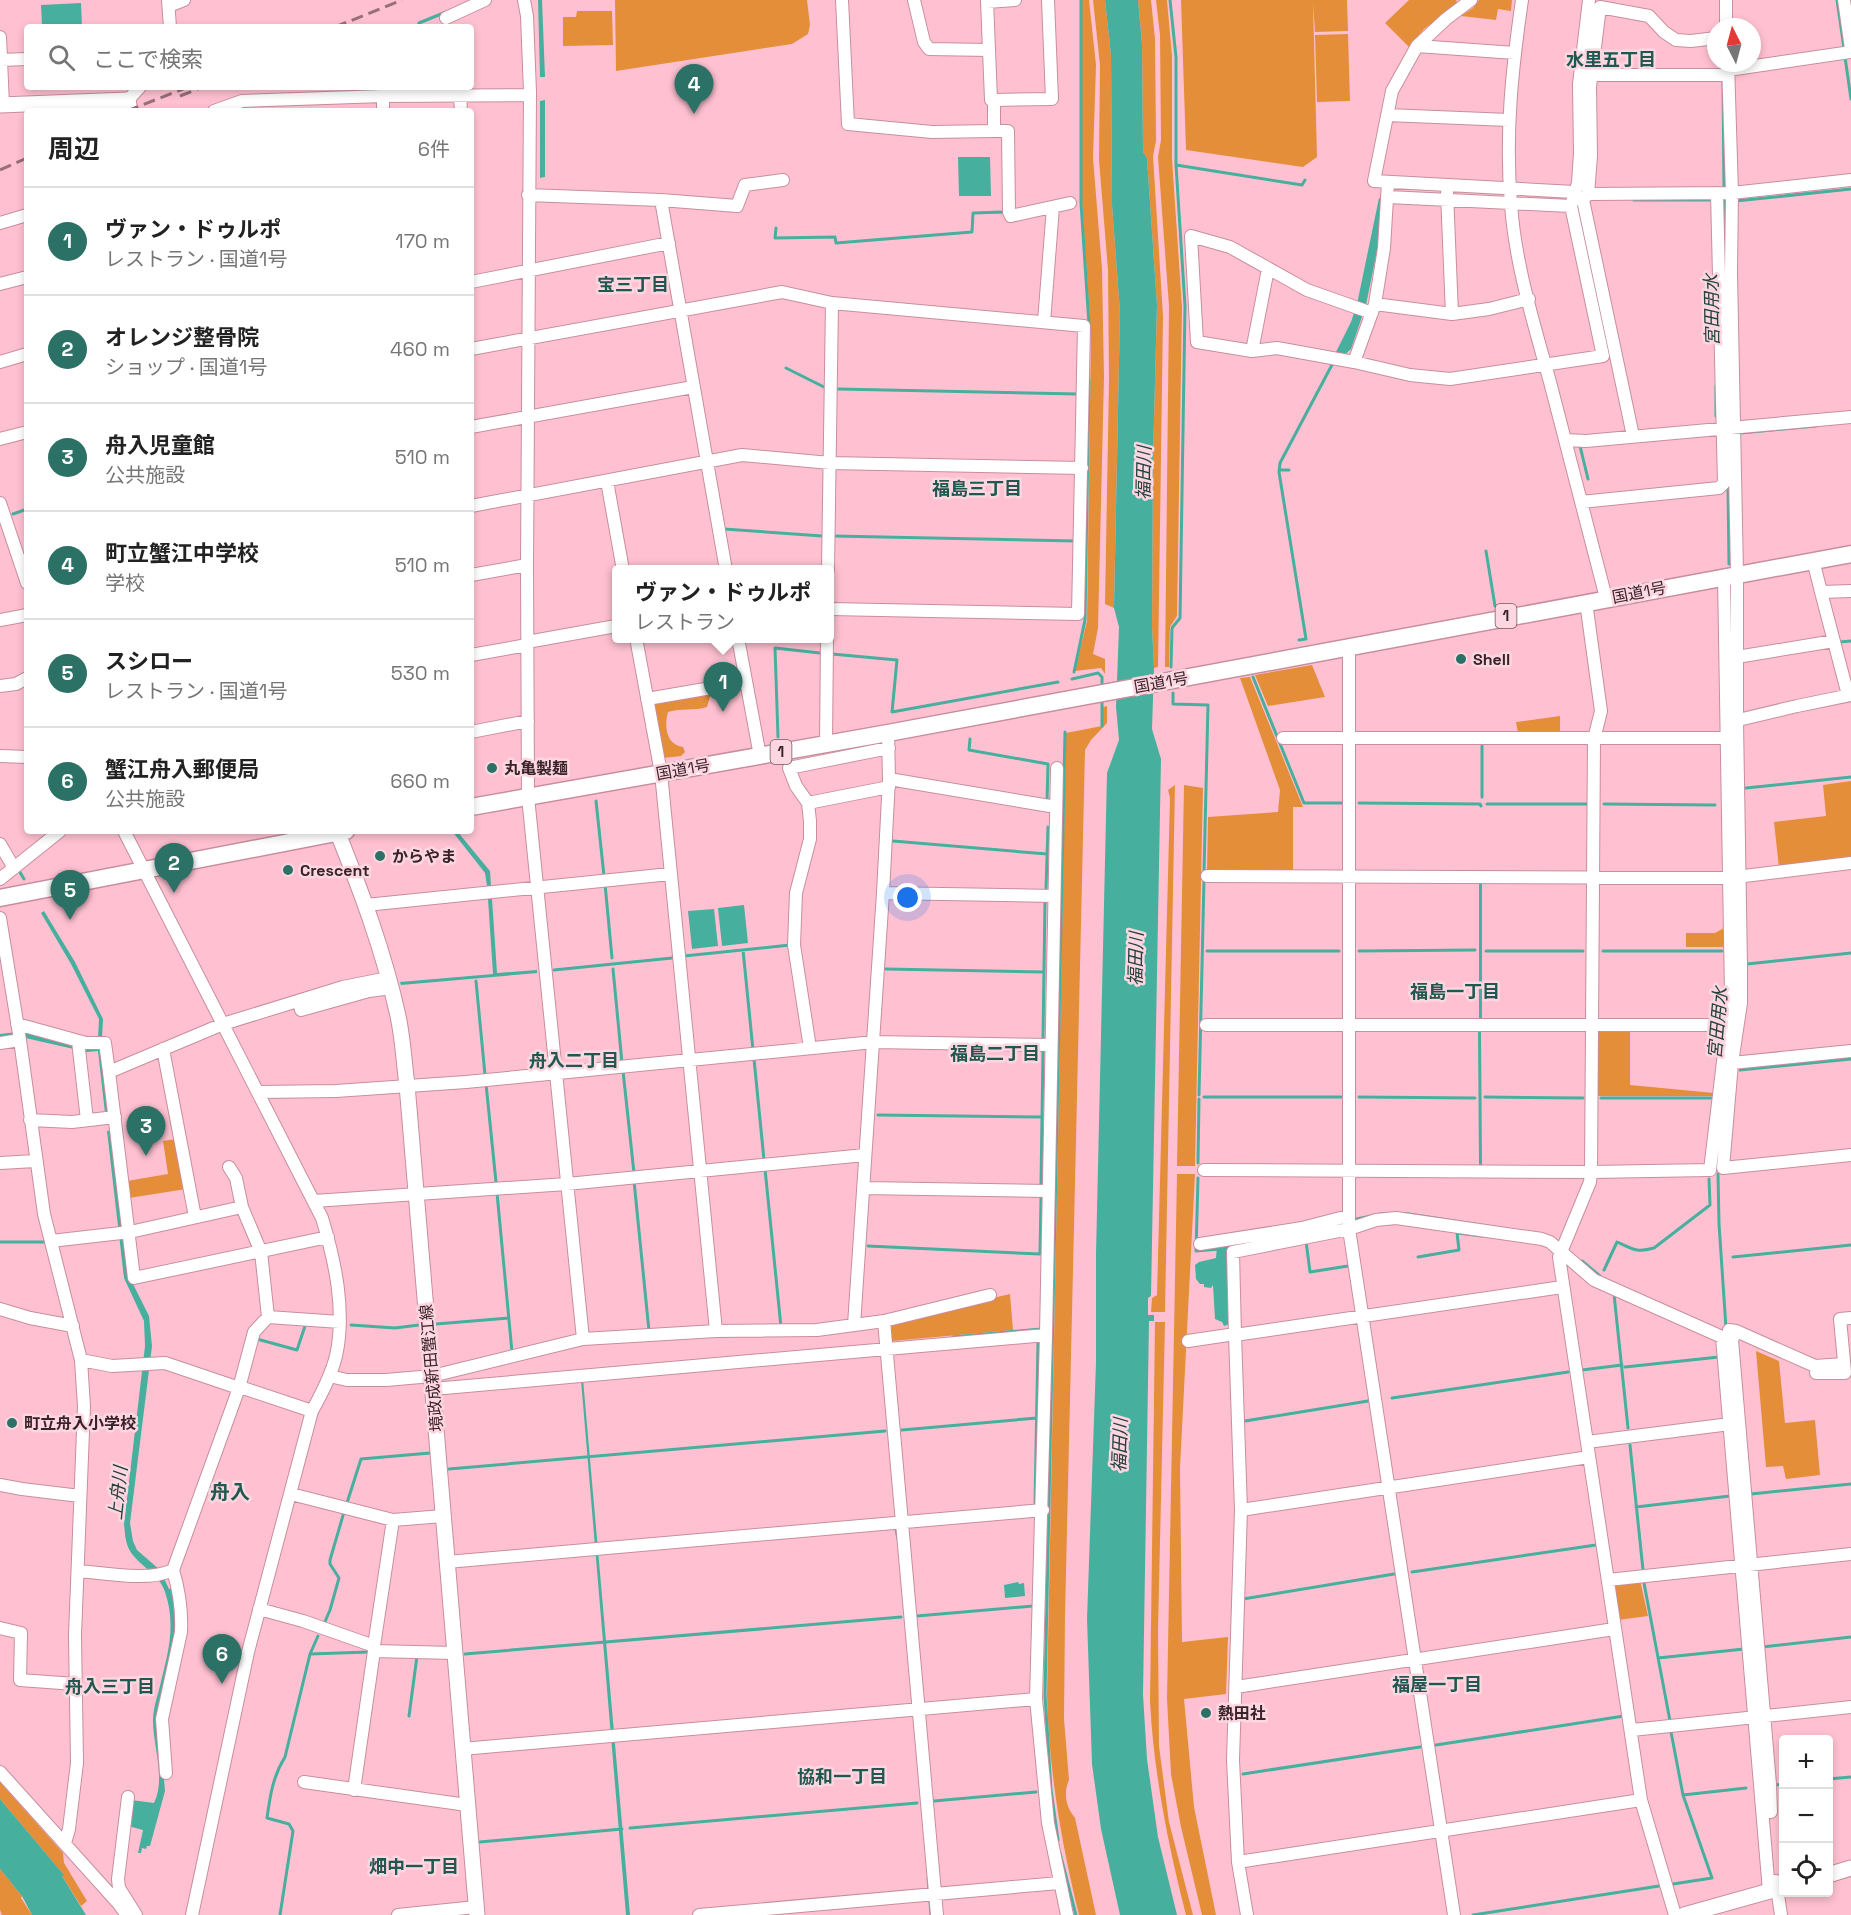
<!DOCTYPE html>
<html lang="ja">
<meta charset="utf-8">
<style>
:root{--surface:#fff;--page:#f6f6f6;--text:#222;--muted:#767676;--line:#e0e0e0;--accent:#2b7166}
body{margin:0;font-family:"Space Grotesk","Noto Sans JP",sans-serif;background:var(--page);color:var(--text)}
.controls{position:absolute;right:18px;bottom:18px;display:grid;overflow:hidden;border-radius:6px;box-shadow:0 3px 9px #0003}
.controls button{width:54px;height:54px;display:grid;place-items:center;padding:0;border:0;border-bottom:2px solid var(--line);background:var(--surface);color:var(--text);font:30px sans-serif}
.compass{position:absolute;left:1707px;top:18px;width:54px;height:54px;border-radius:50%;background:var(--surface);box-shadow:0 3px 9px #0003;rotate:354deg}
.you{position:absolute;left:908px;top:898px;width:21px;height:21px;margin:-15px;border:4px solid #fff;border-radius:50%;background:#1a73e8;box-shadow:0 0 0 9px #1a73e833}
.badge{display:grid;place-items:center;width:39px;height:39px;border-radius:50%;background:var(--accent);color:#fff;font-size:20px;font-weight:700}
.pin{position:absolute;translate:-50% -50px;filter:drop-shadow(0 2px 3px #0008)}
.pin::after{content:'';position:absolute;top:32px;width:21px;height:18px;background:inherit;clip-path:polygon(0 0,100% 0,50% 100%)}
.popup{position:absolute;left:612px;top:565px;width:222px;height:78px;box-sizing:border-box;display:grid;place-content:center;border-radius:6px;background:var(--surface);filter:drop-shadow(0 2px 4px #0005);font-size:20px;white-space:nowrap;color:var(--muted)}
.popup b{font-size:22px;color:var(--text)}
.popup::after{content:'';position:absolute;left:50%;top:100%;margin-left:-12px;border:12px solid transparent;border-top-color:var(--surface)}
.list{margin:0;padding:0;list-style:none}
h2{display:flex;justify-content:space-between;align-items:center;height:78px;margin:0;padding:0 24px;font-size:26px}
h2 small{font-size:20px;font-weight:400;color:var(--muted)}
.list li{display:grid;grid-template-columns:39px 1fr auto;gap:18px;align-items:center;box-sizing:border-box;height:108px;padding:0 24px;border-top:2px solid var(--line)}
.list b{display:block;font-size:22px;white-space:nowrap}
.list p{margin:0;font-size:20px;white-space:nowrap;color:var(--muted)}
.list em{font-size:20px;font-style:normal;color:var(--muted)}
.icon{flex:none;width:33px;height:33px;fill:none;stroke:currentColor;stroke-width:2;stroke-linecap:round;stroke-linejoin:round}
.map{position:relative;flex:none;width:1851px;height:1915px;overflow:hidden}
.search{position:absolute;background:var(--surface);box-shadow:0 3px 9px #0003;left:24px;top:24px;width:450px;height:66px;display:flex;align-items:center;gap:15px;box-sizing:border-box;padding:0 21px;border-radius:6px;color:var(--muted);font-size:22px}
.panel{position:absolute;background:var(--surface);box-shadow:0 3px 9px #0003;left:24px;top:108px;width:450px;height:726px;border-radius:6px}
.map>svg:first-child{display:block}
.green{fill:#e48e3a}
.water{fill:#47af9e}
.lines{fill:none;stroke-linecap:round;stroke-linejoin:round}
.stream{stroke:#47af9e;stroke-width:3}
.minor-casing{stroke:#c88e9e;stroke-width:14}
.major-casing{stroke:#c88e9e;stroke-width:17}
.highway-casing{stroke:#c88e9e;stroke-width:19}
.minor{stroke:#fff;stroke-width:12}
.major{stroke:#fff;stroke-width:15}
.highway{stroke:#fff;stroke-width:16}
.rail{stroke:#986e7a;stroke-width:3;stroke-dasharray:12 6;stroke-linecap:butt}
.poi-dot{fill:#2b7166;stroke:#fcd6e0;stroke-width:2}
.labels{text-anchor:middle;stroke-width:5;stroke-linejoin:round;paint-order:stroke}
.shield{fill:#fcd6e0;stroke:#745860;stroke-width:1.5}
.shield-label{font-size:15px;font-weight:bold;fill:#392229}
.street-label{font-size:16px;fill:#392229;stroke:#fcd6e0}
.poi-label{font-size:16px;font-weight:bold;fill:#392229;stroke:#fcd6e0;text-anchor:start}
.neighbourhood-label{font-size:18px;font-weight:bold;fill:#20574e;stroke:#fcd6e0}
.water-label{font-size:18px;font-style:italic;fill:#23423d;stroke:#fcd6e0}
.quarter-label{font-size:20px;font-weight:bold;fill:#20574e;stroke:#fcd6e0}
</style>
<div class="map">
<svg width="1851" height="1915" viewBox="0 0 1851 1915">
<rect width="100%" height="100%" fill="#ffc1d2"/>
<path class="green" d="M615 0H807L810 25 808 34 792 44 616 71Z
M1082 0H1089L1096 65 1093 158 1102 269 1104 377 1098 628 1093 654 1105 659V674L1101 668 1075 671 1087 621 1091 336 1082 201Z
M1093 0H1105L1111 55 1112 205 1120 312 1114 608 1105 604 1109 380 1108 270 1099 160 1100 65Z
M1138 0H1151L1155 39 1156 141 1153 156 1163 316 1158 667 1154 668 1152 627 1153 458 1157 305 1147 158 1143 152 1142 43Z
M1156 0H1167L1172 56V159L1182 307 1177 616 1170 627 1169 667H1165L1169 306 1158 157 1161 140 1160 35Z
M1181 0H1347L1348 31 1315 32 1313 3 1317 157 1303 167 1186 150Z
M1409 0H1456L1458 4 1424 29 1409 47 1385 23Z
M1479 0H1512L1511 11 1498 9 1496 20 1461 16 1473 8Z
M577 11H612L613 45 563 46V17H576Z
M1348 34 1350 101 1317 102 1315 35Z
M1312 665 1325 697 1268 706 1255 675Z
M1250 677 1303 807H1293V871L1207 872 1208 817 1278 812 1280 790 1240 678Z
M711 693 707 707C694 711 682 708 668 712 664 726 666 745 683 747L685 752 681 756 663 758 653 703Z
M1107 706V723L1091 740 1085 750 1065 1616 1064 1719 1069 1780C1063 1793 1066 1807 1075 1818L1096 1915H1079C1061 1841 1049 1771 1047 1695L1066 733 1102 726 1103 707Z
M1560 716V733H1518L1516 722Z
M1851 781V859L1779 868 1774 822 1826 816 1823 785Z
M1175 785 1165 1312H1151L1152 1298 1157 1295 1170 798 1168 790Z
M1184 785 1203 788 1195 1166H1177Z
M1724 928 1725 947H1686V933H1715Z
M1601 1029 1630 1030V1085L1714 1093V1096H1597L1598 1032Z
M176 1139 186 1189 129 1198 127 1181 168 1174 163 1141Z
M1177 1174H1195L1180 1468 1182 1642 1228 1637 1226 1694 1184 1699 1194 1807 1216 1915H1202L1181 1827 1171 1774 1167 1699Z
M1010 1294 1013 1330 892 1341 891 1324 894 1321Z
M1155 1322H1165L1158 1630 1159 1746 1169 1822 1193 1915H1186C1168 1844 1154 1775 1150 1702Z
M1756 1351 1779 1361 1785 1423 1815 1420 1820 1475 1786 1479 1783 1466 1766 1467Z
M1640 1580 1648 1616 1618 1620 1613 1587 1618 1583Z
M0 1782 63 1853 64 1863 87 1901 81 1906 62 1876 63 1874 0 1799Z
M0 1869 22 1896 21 1898 32 1915H2L0 1910Z"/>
<path class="water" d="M538 0H542L545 77H540Z
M1105 0H1138L1142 43 1143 152 1147 158 1157 305 1153 458 1152 627 1154 668 1152 729 1161 759 1151 1296 1148 1298V1315H1154V1321H1149L1143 1695 1147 1759 1158 1837 1177 1915H1120L1101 1829 1092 1764 1087 1619 1096 1362V1254L1107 773 1119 740 1116 707 1119 627 1114 608 1120 312 1112 205 1111 55Z
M81 3 82 27H42L41 5Z
M545 100V177L540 178V101Z
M958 157H990L991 196H959Z
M1379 198 1382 199 1377 251 1366 305 1351 349 1335 364H1330L1351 322 1357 304Z
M452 831H457L490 871 491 886H487L485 873Z
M1479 884H1482V1019H1479Z
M488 899H492L497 973 537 970V973L401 985 400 982 493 974Z
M744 905 748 943 722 946 718 908Z
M714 909 718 946 692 949 688 911Z
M44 911 75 962 103 1019 102 1038 110 1113H105L98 1051 87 1052 12 1035 0 1038V1034L25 1031 91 1047 98 1038 99 1019 71 964 41 913Z
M1478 1030H1481L1482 1166H1479Z
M113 1130 129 1276 149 1316 152 1346 130 1523 133 1541 137 1550 160 1570 169 1589 174 1588 178 1618 159 1723 165 1791 150 1846H147L146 1849 142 1848 141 1853H138L143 1830 128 1826 131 1800 154 1803C166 1779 153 1746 153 1721 153 1711 156 1700 159 1690 167 1655 177 1628 165 1592 159 1573 140 1567 130 1551 125 1542 125 1533 124 1524L145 1346 144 1321 124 1278 107 1131Z
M1383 1212H1406L1542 1233 1560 1241 1559 1244 1401 1215 1227 1249 1230 1324 1224 1326 1222 1322 1215 1319 1213 1285 1211 1288 1204 1287V1284H1200L1196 1279 1195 1265 1199 1262 1216 1258 1217 1246Z
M583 1379 630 1915H626L581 1380Z
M1018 1582 1019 1584 1024 1583 1025 1596 1005 1598 1004 1585Z
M0 1799 64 1875 62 1876 86 1915H32L22 1896 0 1869Z"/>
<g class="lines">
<path class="stream" d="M1081 0V203L1089 325
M1170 0 1176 57V165L1185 306 1180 618 1172 628 1171 667
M1837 0 1844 48
M419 27V23L446 12
M1845 57 1851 99
M1723 81 1724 189
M1176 165 1302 185 1305 180
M1634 200H1712
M1736 201 1851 189
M776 228 775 238 835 237 836 243 972 232 973 213 1003 212 1005 215
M1725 259V198
M786 368 828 389
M1716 386V416
M838 389 1078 394
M1741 433 1816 426
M1580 446 1588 479
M1279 470H1289
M1728 486 1729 564
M13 514 27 509
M724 529 822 536
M834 536 1075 541
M1486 551 1495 606
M1299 640 1306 639 1279 472 1280 463 1334 361
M1840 642 1851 641
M832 654 897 660 892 712 1058 682
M1074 672 1085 620 1089 380
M1253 677 1304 803H1342
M1072 679 1098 673 1102 677V688
M1173 693V704L1208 705 1204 872
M1102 726V698
M778 737 775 648 820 653
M970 739 969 750 1048 764 1047 802
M1746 788 1851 777
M1482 797V746
M596 801 604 876
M1359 803 1480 804 1481 806
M1487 804H1587
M1604 804 1715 805
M893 841 1047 854
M18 869 24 879
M605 884 612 958
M1046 888 1048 827
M743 950 753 1050
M1207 951H1339
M1359 951 1475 950
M1486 951H1583
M1603 951H1722
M684 956 790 945
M1747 964 1851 953
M613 969 622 1063
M886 969 1044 972
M554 970 672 958
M476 981 485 1075
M1043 1038 1045 902
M754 1059 764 1160
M1740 1070 1851 1059
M623 1071 634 1173
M486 1084 496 1182
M1199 1095 1204 879
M1204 1097H1341
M1359 1097 1475 1098
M1485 1097 1583 1098
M1601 1098H1711
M878 1115 1042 1117
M1198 1163 1199 1099
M765 1169 781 1327
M1718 1174 1719 1224 1726 1328
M1198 1178 1196 1251 1220 1249
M634 1181 649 1331
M1041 1184 1043 1052
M497 1193 512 1352
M1306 1241 1310 1272 1348 1266
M0 1242H44
M868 1246 1040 1254 1041 1198
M1418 1257 1459 1250 1457 1233 1482 1236
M1733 1257 1851 1245
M1582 1261 1600 1276
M1604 1270 1617 1242C1633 1249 1636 1253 1654 1248L1710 1205 1709 1179
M1614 1294 1628 1428
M436 1324 509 1318
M351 1325 395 1328 419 1325
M953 1337 1041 1329
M257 1339 297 1350 306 1323H308
M1625 1367 1719 1357
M1582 1370 1622 1365
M1392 1398 1568 1372
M1245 1421 1368 1401
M902 1430 1037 1418
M1630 1445 1643 1570
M449 1469 885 1431
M1751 1494 1851 1484
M1035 1505 1038 1342
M346 1506 361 1459 430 1453
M1636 1507 1730 1496
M896 1529 898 1539
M1412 1572 1596 1545
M1644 1583 1670 1721
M1243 1599 1394 1574
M917 1616 1033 1606
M324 1624 330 1610 339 1578 330 1564V1560L344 1512
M1762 1647 1851 1637
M310 1654 368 1652
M465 1654 901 1617
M1658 1658 1744 1649
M409 1716 417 1656
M1671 1732 1683 1795 1712 1878 1673 1884
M1436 1745 1624 1716
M1243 1774 1420 1747
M1828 1779 1851 1777
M1774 1785 1784 1784
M1683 1795 1746 1788
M934 1801 1036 1792
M630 1828 917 1803
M1058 1840 1051 1790 1045 1695 1065 732
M480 1842 622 1829
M1060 1853 1076 1915
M928 1878 929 1890
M930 1902 931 1915
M280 1915 293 1831 289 1824 267 1818C270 1796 273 1776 285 1757L310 1654 318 1636
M1473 1915 1659 1886"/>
<g class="minor-casing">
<path id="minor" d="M168 0 170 27
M524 0 527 16 530 92 527 565 528 797 583 1339
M842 0 848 124 932 132 994 131V100
M914 0 924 42 929 49 989 50
M987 0 991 100H994L1052 99 1048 0
M1471 0 1446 19 1417 46 1392 91 1374 181 1574 192
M1522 0C1512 69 1505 135 1511 204 1515 264 1534 324 1550 382 1569 454 1587 526 1606 598
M1726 0V27
M1844 0 1851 49
M987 2 1015 0
M169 6 184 0
M446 18 485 0
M0 37 3 105
M1417 46 1515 53
M0 60 27 59
M1728 63 1732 193 1731 273 1737 574V721L1741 967V1003L1732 1063 1723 1168 1851 1155
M1728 70 1851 52
M1591 75H1728
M383 96V111
M460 96 461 111
M128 100 140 87
M214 111 242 101 383 96 530 95
M1387 115 1509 120
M994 131H1008L1009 212 1011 216 1070 203
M1388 182 1384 248 1375 304 1354 362 1410 375 1450 379 1603 356 1571 206 1578 183 1580 153 1579 84 1589 0
M1447 193 1452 314
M1588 194 1732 193 1851 180
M528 195 661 200 737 206 745 185 783 180
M1388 197 1571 206
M661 200 726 570
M0 223 27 215
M471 282 669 243
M0 284 27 277
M1375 304 1452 314 1489 309 1529 299
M1044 322 1053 207
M471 349 782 292 832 303 1084 326 1078 614 830 609
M1252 351 1268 269
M0 362 27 354
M1354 362 1277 348 1252 351 1197 342 1191 236 1230 247 1307 290 1372 313
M471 427 693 387
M1633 436 1583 200 1588 194 1591 156 1590 87 1600 7 1649 16 1664 32 1676 40 1691 41 1716 38
M0 439 27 432
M1565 440 1586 441 1851 417
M607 481 623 570
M1581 502 1719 488 1724 483 1717 193
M0 503 27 583
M471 506 742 455 830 463 1082 468
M1813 560 1821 592 1851 591
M828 570 832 303
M471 575 527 565
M1821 592 1848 695
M1586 602 1601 711 1594 739 1591 1172 1590 1182 1559 1257 1641 1800 1675 1915
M0 620 27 615
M636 638 661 773 716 1331
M738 638 760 756
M527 642 616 626
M1349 646V1229L1454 1915
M471 655 527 645
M1737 657 1834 641
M0 686 16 684 27 678
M647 699 746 682
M1730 722 1797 706 1851 695
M471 732 528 721
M1283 738H1726
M826 743 827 638
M0 756 27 757
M889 779 1056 807
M808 803 889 787
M124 831 322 1218C335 1261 346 1311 336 1356 331 1376 322 1393 312 1411L248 1652 192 1915
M0 844 14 868
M1207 876 1728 878 1851 863
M0 879 60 831
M883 893 1054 896
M366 905 670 874
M0 918 20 1040 44 1214 81 1360 84 1406 75 1635 77 1763 69 1829 65 1843
M299 1001 301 1010 369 991 391 988
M17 1024 86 1043H105L109 1072
M1206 1025H1728
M78 1041 87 1120
M0 1043 20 1040
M810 1048 794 945 796 893 810 839V821L808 803 796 786 789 768 889 748
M163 1049 195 1217
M1732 1063 1851 1051
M258 1092 336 1091 466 1082 874 1042 1051 1045
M30 1120 72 1122 115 1117
M0 1163 35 1161
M229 1167 236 1178 242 1207
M1204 1170 1591 1172 1710 1170 1731 995 1724 576
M863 1188 1048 1191
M314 1201 567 1184 865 1155
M328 1237 134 1278 109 1072 223 1024 343 987 388 978
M51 1241 130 1232 242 1207 261 1252 268 1317 254 1332 239 1388 173 1570C148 1582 106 1573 78 1571
M1200 1244 1302 1228 1348 1216
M0 1309 30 1318 73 1326
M268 1317 340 1322
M884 1321 937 1915
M854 1325 883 893 889 779 888 733
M1729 1330 1736 1331 1815 1366 1844 1364
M1736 1331 1732 1340 1770 1784 1771 1812
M1046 1335 1057 768
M1235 1335 1233 1252 1349 1229 1376 1220 1396 1218 1542 1239 1550 1242 1594 1280 1722 1337 1769 1891
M1188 1341 1235 1334
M81 1360 112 1366 165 1363 239 1388
M1845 1372 1840 1319 1851 1318
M1816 1373H1845
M329 1376 347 1380H386L432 1376 583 1339 716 1331 817 1330 884 1321 990 1295
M240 1387 312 1411
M433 1389 1046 1335 1036 1699 1048 1823 1067 1915
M1587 1442 1730 1424
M0 1485 22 1489 80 1496
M291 1494 393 1520 443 1516
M1241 1510 1589 1457
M447 1562 1043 1510
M1608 1580 1851 1554
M259 1609 303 1621 374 1646V1651L454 1653
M0 1628 21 1633 20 1680 75 1684
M374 1646 393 1520
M1236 1687 1614 1629
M1632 1730 1851 1707
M462 1749 1036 1699
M0 1772 118 1903 127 1915
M166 1773 162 1719 181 1632C182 1612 179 1590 173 1570
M304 1782 467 1805
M354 1790 374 1651
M128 1797 118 1879 119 1888 136 1915
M1238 1862 1641 1800
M1776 1881 1781 1915
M398 1915 476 1907
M699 1915 1059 1883
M1247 1915 1238 1862 1233 1760 1241 1510 1235 1335 1562 1287"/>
</g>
<g class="major-casing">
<path id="major" d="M0 105 128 100 130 111
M337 831C361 891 384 952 398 1016 403 1039 404 1063 407 1085L477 1915
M1828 1875 1851 1868
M1684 1915 1784 1887"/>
</g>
<g class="highway-casing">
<path id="highway" d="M471 807 888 733 1851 554
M0 898 346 831"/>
</g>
<use href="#minor" class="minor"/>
<use href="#major" class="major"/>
<use href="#highway" class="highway"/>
<path class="rail" d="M335 27 402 0
M180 96 203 87
M127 111 188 87
M0 170 27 158"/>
</g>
<g class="poi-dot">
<circle cx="1461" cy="659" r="6"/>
<circle cx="492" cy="768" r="6"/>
<circle cx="380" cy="856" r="6"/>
<circle cx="288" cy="870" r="6"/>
<circle cx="12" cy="1423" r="6"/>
<circle cx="1206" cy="1713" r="6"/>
</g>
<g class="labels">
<g class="shield">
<rect x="1495.5" y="604" width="21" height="24" rx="4.5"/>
<rect x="770.5" y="740" width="21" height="24" rx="4.5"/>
</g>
<g class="shield-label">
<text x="1506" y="621">1</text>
<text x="781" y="757">1</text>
</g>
<g class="street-label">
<text transform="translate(1639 592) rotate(-11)" y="6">国道1号</text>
<text transform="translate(1161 682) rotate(-10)" y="6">国道1号</text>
<text transform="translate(683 769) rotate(-10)" y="6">国道1号</text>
<text transform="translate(431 1368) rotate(-95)" y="6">境政成新田蟹江線</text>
</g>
<g class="poi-label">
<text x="1473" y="665">Shell</text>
<text x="504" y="774">丸亀製麺</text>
<text x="392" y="862">からやま</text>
<text x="300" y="876">Crescent</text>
<text x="24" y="1429">町立舟入小学校</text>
<text x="1218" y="1719">熱田社</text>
</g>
<g class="neighbourhood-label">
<text x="1611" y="66">水里五丁目</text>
<text x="633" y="291">宝三丁目</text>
<text x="977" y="495">福島三丁目</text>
<text x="1455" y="998">福島一丁目</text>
<text x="995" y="1060">福島二丁目</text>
<text x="574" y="1067">舟入二丁目</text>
<text x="1437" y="1691">福屋一丁目</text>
<text x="110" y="1693">舟入三丁目</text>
<text x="842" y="1783">協和一丁目</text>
<text x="414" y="1873">畑中一丁目</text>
</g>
<g class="water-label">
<text transform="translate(1712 310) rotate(-91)" y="6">宮田用水</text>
<text transform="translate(1144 473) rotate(-89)" y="6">福田川</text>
<text transform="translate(1136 959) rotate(-89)" y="6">福田川</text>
<text transform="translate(1718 1023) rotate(-85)" y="6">宮田用水</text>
<text transform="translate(1120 1445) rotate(-88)" y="6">福田川</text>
<text transform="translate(118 1493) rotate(-84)" y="6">上舟川</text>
</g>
<g class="quarter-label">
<text x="230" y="1499">舟入</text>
</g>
</g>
</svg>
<div class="controls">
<button>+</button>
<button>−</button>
<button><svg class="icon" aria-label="locate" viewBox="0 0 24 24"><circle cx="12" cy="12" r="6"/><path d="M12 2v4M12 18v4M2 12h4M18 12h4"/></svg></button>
</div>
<svg class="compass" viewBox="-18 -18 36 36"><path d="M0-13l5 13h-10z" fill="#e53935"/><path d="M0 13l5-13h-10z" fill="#767676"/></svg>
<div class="you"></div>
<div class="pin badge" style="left:723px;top:712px">1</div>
<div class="popup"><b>ヴァン・ドゥルポ</b>レストラン</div>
<div class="pin badge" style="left:174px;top:893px">2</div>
<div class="pin badge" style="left:146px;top:1156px">3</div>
<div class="pin badge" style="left:694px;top:114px">4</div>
<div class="pin badge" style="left:70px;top:920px">5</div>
<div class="pin badge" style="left:222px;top:1684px">6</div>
<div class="search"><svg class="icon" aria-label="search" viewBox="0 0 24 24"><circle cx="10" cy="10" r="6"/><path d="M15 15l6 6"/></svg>ここで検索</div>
<section class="panel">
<h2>周辺<small>6件</small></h2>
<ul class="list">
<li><span class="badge">1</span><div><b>ヴァン・ドゥルポ</b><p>レストラン · 国道1号</p></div><em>170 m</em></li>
<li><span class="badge">2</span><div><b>オレンジ整骨院</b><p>ショップ · 国道1号</p></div><em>460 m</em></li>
<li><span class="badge">3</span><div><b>舟入児童館</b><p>公共施設</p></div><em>510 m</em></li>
<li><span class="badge">4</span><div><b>町立蟹江中学校</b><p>学校</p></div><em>510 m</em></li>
<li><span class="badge">5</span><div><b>スシロー</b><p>レストラン · 国道1号</p></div><em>530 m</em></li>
<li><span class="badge">6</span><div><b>蟹江舟入郵便局</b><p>公共施設</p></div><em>660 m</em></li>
</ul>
</section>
</div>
